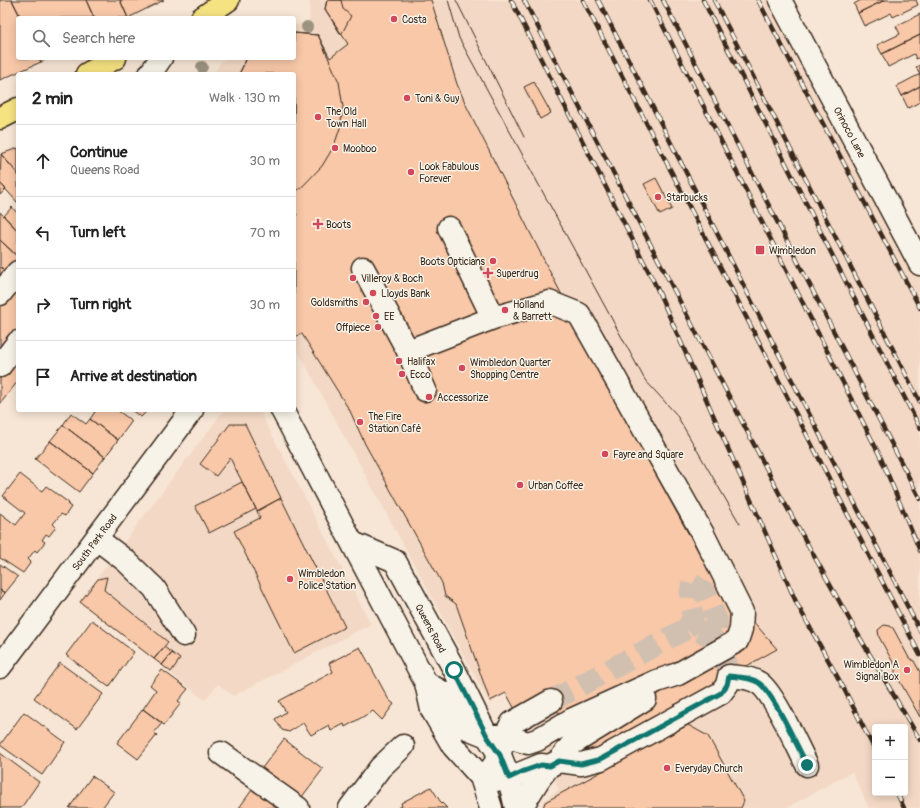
<!DOCTYPE html>
<meta charset="utf-8">
<style>
:root{--surface:#fff;--page:#f2f2f2;--text:#222;--muted:#767676;--line:#e0e0e0}
body{margin:0;font-family:Pangolin,sans-serif;background:var(--page);color:var(--text)}
.controls{position:absolute;right:12px;bottom:12px;display:grid;overflow:hidden;border-radius:4px;box-shadow:0 2px 10px #0003}
.controls button{width:36px;height:36px;display:grid;place-items:center;padding:0;border:0;border-bottom:1px solid var(--line);background:var(--surface);color:var(--text);font:20px sans-serif}
.stop{position:absolute;width:12px;height:12px;margin:-9px;border:3px solid #0f766e;border-radius:50%;background:#fff}
.stop.end{background:#0f766e;border-color:#fff;box-shadow:0 1px 4px #0008}
.list{margin:0;padding:0;list-style:none}
h2{display:flex;justify-content:space-between;align-items:center;height:52px;margin:0;padding:0 16px;font-size:17px}
h2 small{font-size:13px;font-weight:400;color:var(--muted)}
.list li{display:grid;grid-template-columns:26px 1fr auto;gap:12px;align-items:center;box-sizing:border-box;height:72px;padding:0 16px;border-top:1px solid var(--line)}
.list b{display:block;font-size:15px;white-space:nowrap}
.list p{margin:0;font-size:13px;white-space:nowrap;color:var(--muted)}
.list em{font-size:13px;font-style:normal;color:var(--muted)}
.icon{flex:none;width:22px;height:22px;fill:none;stroke:currentColor;stroke-width:2;stroke-linecap:round;stroke-linejoin:round}
.map{position:relative;flex:none;width:920px;height:808px;overflow:hidden}
.search{position:absolute;background:var(--surface);box-shadow:0 2px 10px #0003;left:16px;top:16px;width:280px;height:44px;display:flex;align-items:center;gap:10px;box-sizing:border-box;padding:0 14px;border-radius:4px;color:var(--muted);font-size:15px}
.panel{position:absolute;background:var(--surface);box-shadow:0 2px 10px #0003;left:16px;top:72px;width:280px;height:340px;border-radius:4px}
.map>svg:first-child{display:block}
.built{fill:#f3d9c5;fill-rule:evenodd}
.building{fill:#f8c8a8;stroke:#3b2a1e}
.lines{fill:none;stroke-linecap:round;stroke-linejoin:round}
.minor-tunnel{stroke:#d1c0b0;stroke-width:22;stroke-dasharray:22 11;stroke-linecap:butt}
.minor-casing{stroke:#3b2a1e;stroke-width:25}
.major-casing{stroke:#3b2a1e;stroke-width:25}
.minor{stroke:#f7f3e8;stroke-width:22}
.major{stroke:#f5e382;stroke-width:22}
.tram{stroke:#3b2a1e;stroke-width:1}
.rail-casing{stroke:#3b2a1e;stroke-width:4.5}
.rail{stroke:#f7f3e8;stroke-width:3;stroke-dasharray:9;stroke-linecap:butt}
.tree{fill:#9c9480}
.route{stroke:#0f766e;stroke-width:5}
.poi-dot{fill:#d1495b;stroke:#f7f3e8;stroke-width:1.5}
.labels{text-anchor:middle;stroke-width:3;stroke-linejoin:round;paint-order:stroke}
.poi-label{font-size:10px;fill:#3b2a1e;stroke:#f7f3e8;text-anchor:start}
.street-label{font-size:10px;fill:#3b2a1e;stroke:#f7f3e8}
</style>
<div class="map">
<svg width="920" height="808" viewBox="0 0 920 808">
<rect width="100%" height="100%" fill="#f7e6d5"/>
<filter id="ink" filterUnits="userSpaceOnUse"><feTurbulence type="fractalNoise" baseFrequency=".025" numOctaves="2"/><feDisplacementMap in="SourceGraphic" scale="8" xChannelSelector="R" yChannelSelector="G"/><feConvolveMatrix kernelMatrix="1 2 1 2 8 2 1 2 1" color-interpolation-filters="sRGB"/></filter>
<g filter="url(#ink)">
<path class="built" d="M310 0H773L920 276V808H869L852 772 786 808H541L543 801 559 789 506 693 490 704 294 344V74H214L220 63 226 58H294V25L309 22ZM875 727H905V793H875Z
M224 410H259L371 624 233 696 218 684 205 700 79 602Z"/>
<path class="building" d="M0 0H12L21 18H18V58H39L41 62 0 80Z
M12 0H86L94 18H21Z
M86 0H120L128 18H94Z
M120 0H164L128 18Z
M327 0H431L457 84 467 107 551 274 655 473 708 569 777 649 586 756 551 701 517 713 506 693 490 701 456 604 445 596 442 583 365 444 350 411 302 334 294 337V216L297 215 294 210V74H239L247 58H294V33L318 35 330 58 348 44 325 9Z
M327 0H341L343 9 351 16 341 35 325 9Z
M861 0H885L858 13 854 4Z
M885 0H916L918 5 893 17 891 13 864 26 858 13Z
M920 14V35L882 54 877 45 900 34 896 26Z
M294 33 318 35 339 82 343 107 340 128 334 146 322 166 301 188 294 192V74H239L247 58H294Z
M920 35V57L916 59 914 54 888 67 882 54Z
M39 58H49L41 62Z
M920 65V86L902 96 897 86 920 74 916 67Z
M534 82 551 113 540 119 524 87Z
M920 86V102L908 108 902 96Z
M18 148V174L1 154Z
M1 154 18 174V203L0 183Z
M656 178 672 209 660 215 644 184Z
M0 183 6 189 0 195Z
M12 207 18 214V231L4 216Z
M0 212 18 231V257L0 240Z
M0 240 18 257V264L9 275 0 266Z
M0 266 9 275 0 286Z
M18 282V332L0 355V305Z
M18 352V381L0 404V375Z
M92 410H117L132 421 118 440 90 419 95 412Z
M131 410H148L141 417Z
M71 413 86 424 90 419 118 440 105 457 63 425Z
M230 424H245L281 498 257 511 230 458 216 476 200 464Z
M63 425 105 457 93 473 50 441Z
M50 441 93 473 79 492 35 459Z
M20 474 42 491 46 486 69 503 68 505 71 507 65 516 61 514 53 524 56 527 49 536 46 534 42 540 45 542 37 552 35 550 28 559 31 562 23 573 0 558V513L16 525 25 513 3 496Z
M242 482 256 509 209 533 195 506Z
M281 498 345 627 294 653 234 531 260 518 257 511Z
M0 564 18 577 5 593 0 590Z
M107 577 104 590 168 642 154 659 80 602 98 579Z
M0 590 5 593 0 600Z
M92 620 134 652 109 687 66 655Z
M884 625 890 626 893 628 909 658 914 661 920 672V717L895 673V666L879 637 878 630Z
M164 647 172 653 162 665 154 659Z
M360 647 389 700 394 704 382 720 373 711 345 727 344 724 331 731 329 725 311 735 303 723 289 732 282 730 275 719 286 712 279 701 333 672 329 663Z
M172 653 180 659 171 672 162 665Z
M60 663 103 694 77 729 34 698Z
M162 670 188 689 178 701 181 703 164 725 143 709 156 690 150 685Z
M143 709 162 723 154 733 157 735 138 759 117 743Z
M24 712 65 742 42 775 0 745Z
M688 725 708 736 744 801 741 808H543L545 802Z
M284 739 323 769 298 802 259 772Z
M0 753 39 782 21 808H0Z
M92 776 114 792 102 808H69Z
M254 787 282 808H239Z
M431 787 440 801 447 808H398L402 806 401 803Z"/>
<g class="lines">
<path class="minor-tunnel" d="M692 584 706 594 717 621 716 640
M686 629C697 617 691 613 690 601 690 595 691 589 692 584
M551 701 686 629C708 632 714 635 723 655 727 663 729 668 729 676"/>
<g class="minor-casing">
<path id="minor" d="M780 0 920 264
M150 74 161 58
M449 228 493 318
M363 268 408 351 493 318 549 302 579 314 703 534 742 612 741 629 737 641 678 674 657 681 571 720 537 740 528 743 505 736C500 753 497 768 481 777
M0 294 18 272
M408 351 425 390
M0 366 18 342
M282 410 426 683 432 710 453 746 481 777 491 808
M97 539 126 561 154 588 184 635
M353 543 395 561 454 669 487 736 500 755 509 778 516 808
M0 667 192 410
M426 683 442 692 462 726 487 736H505L512 723 551 701
M221 753 298 808
M559 761 581 764 601 759 721 693 727 685 729 676C738 677 750 677 759 683 774 693 797 746 807 765
M495 780 509 778 541 765 549 766 559 761 572 744 645 699
M350 808 380 768 403 746
M521 808 539 779 549 766"/>
</g>
<g class="major-casing">
<path id="major" d="M202 18 228 0
M87 74 115 58
M0 118 18 109"/>
</g>
<use href="#minor" class="minor"/>
<use href="#major" class="major"/>
<path class="tram" d="M448 0 459 38 645 380 676 414 740 524
M456 0 524 137"/>
<g class="rail-casing">
<path id="rail" d="M511 0 656 286 797 604 842 685 875 750
M524 0 779 493 853 626 920 740
M583 0 920 655
M598 0 920 631
M650 0 880 456 920 551
M663 0 920 499
M703 0 920 428
M714 0 920 402
M758 0 920 308
M897 793 904 808"/>
</g>
<use href="#rail" class="rail"/>
</g>
<g class="tree">
<circle cx="307" cy="27" r="6"/>
<circle cx="202" cy="67" r="6"/>
</g>
</g>
<g class="lines" filter="url(#ink)">
<path class="route" d="M454 670 487 736 500 755 509 778 524 771 541 765 550 766 559 761 581 764 601 759 721 693 727 685 729 676C739 677 750 677 759 683 774 694 797 746 807 765"/>
</g>
<g class="poi-dot">
<circle cx="394" cy="19" r="4"/>
<circle cx="407" cy="98" r="4"/>
<circle cx="318" cy="117" r="4"/>
<circle cx="335" cy="148" r="4"/>
<circle cx="411" cy="172" r="4"/>
<circle cx="658" cy="197" r="4"/>
<path d="M316 218h4v4h4v4h-4v4h-4v-4h-4v-4h4z"/>
<rect x="755" y="245" width="10" height="10" rx="2"/>
<circle cx="493" cy="261" r="4"/>
<path d="M486 267h4v4h4v4h-4v4h-4v-4h-4v-4h4z"/>
<circle cx="353" cy="278" r="4"/>
<circle cx="373" cy="293" r="4"/>
<circle cx="366" cy="302" r="4"/>
<circle cx="505" cy="310" r="4"/>
<circle cx="376" cy="316" r="4"/>
<circle cx="378" cy="327" r="4"/>
<circle cx="399" cy="361" r="4"/>
<circle cx="462" cy="368" r="4"/>
<circle cx="402" cy="374" r="4"/>
<circle cx="429" cy="397" r="4"/>
<circle cx="360" cy="422" r="4"/>
<circle cx="605" cy="454" r="4"/>
<circle cx="520" cy="485" r="4"/>
<circle cx="290" cy="579" r="4"/>
<circle cx="907" cy="670" r="4"/>
<circle cx="667" cy="768" r="4"/>
</g>
<g class="labels">
<g class="poi-label">
<text x="402" y="23">Costa</text>
<text x="415" y="102">Toni &amp; Guy</text>
<text x="326" y="115">The Old<tspan x="326" dy="12">Town Hall</tspan></text>
<text x="343" y="152">Mooboo</text>
<text x="419" y="170">Look Fabulous<tspan x="419" dy="12">Forever</tspan></text>
<text x="666" y="201">Starbucks</text>
<text x="326" y="228">Boots</text>
<text x="769" y="254">Wimbledon</text>
<text x="485" y="265" text-anchor="end">Boots Opticians</text>
<text x="496" y="277">Superdrug</text>
<text x="361" y="282">Villeroy &amp; Boch</text>
<text x="381" y="297">Lloyds Bank</text>
<text x="358" y="306" text-anchor="end">Goldsmiths</text>
<text x="513" y="308">Holland<tspan x="513" dy="12">&amp; Barrett</tspan></text>
<text x="384" y="320">EE</text>
<text x="370" y="331" text-anchor="end">Offpiece</text>
<text x="407" y="365">Halifax</text>
<text x="470" y="366">Wimbledon Quarter<tspan x="470" dy="12">Shopping Centre</tspan></text>
<text x="410" y="378">Ecco</text>
<text x="437" y="401">Accessorize</text>
<text x="368" y="420">The Fire<tspan x="368" dy="12">Station Café</tspan></text>
<text x="613" y="458">Fayre and Square</text>
<text x="528" y="489">Urban Coffee</text>
<text x="298" y="577">Wimbledon<tspan x="298" dy="12">Police Station</tspan></text>
<text x="899" y="668" text-anchor="end">Wimbledon A<tspan x="899" dy="12">Signal Box</tspan></text>
<text x="675" y="772">Everyday Church</text>
</g>
<g class="street-label">
<text transform="translate(850 132) rotate(62)" y="4">Orinoco Lane</text>
<text transform="translate(94 542) rotate(-53)" y="4">South Park Road</text>
<text transform="translate(431 628) rotate(62)" y="4">Queens Road</text>
</g>
</g>
</svg>
<div class="controls">
<button>+</button>
<button>−</button>
</div>
<div class="stop" style="left:454px;top:670px"></div>
<div class="stop end" style="left:807px;top:765px"></div>
<div class="search"><svg class="icon" aria-label="search" viewBox="0 0 24 24"><circle cx="10" cy="10" r="6"/><path d="M15 15l6 6"/></svg>Search here</div>
<section class="panel">
<h2>2 min<small>Walk · 130 m</small></h2>
<ul class="list">
<li><svg class="icon" aria-label="ahead" viewBox="0 0 24 24"><path d="M12 20V5M6 11l6-6 6 6"/></svg><div><b>Continue</b><p>Queens Road</p></div><em>30 m</em></li>
<li><svg class="icon" aria-label="left" viewBox="0 0 24 24"><path d="M17 20v-9H6M10 6l-5 5 5 5"/></svg><div><b>Turn left</b></div><em>70 m</em></li>
<li><svg class="icon" aria-label="right" viewBox="0 0 24 24"><path d="M7 20v-9h11M14 6l5 5-5 5"/></svg><div><b>Turn right</b></div><em>30 m</em></li>
<li><svg class="icon" aria-label="arrive" viewBox="0 0 24 24"><path d="M6 21V4h12l-3 4 3 4H6"/></svg><div><b>Arrive at destination</b></div></li>
</ul>
</section>
</div>
